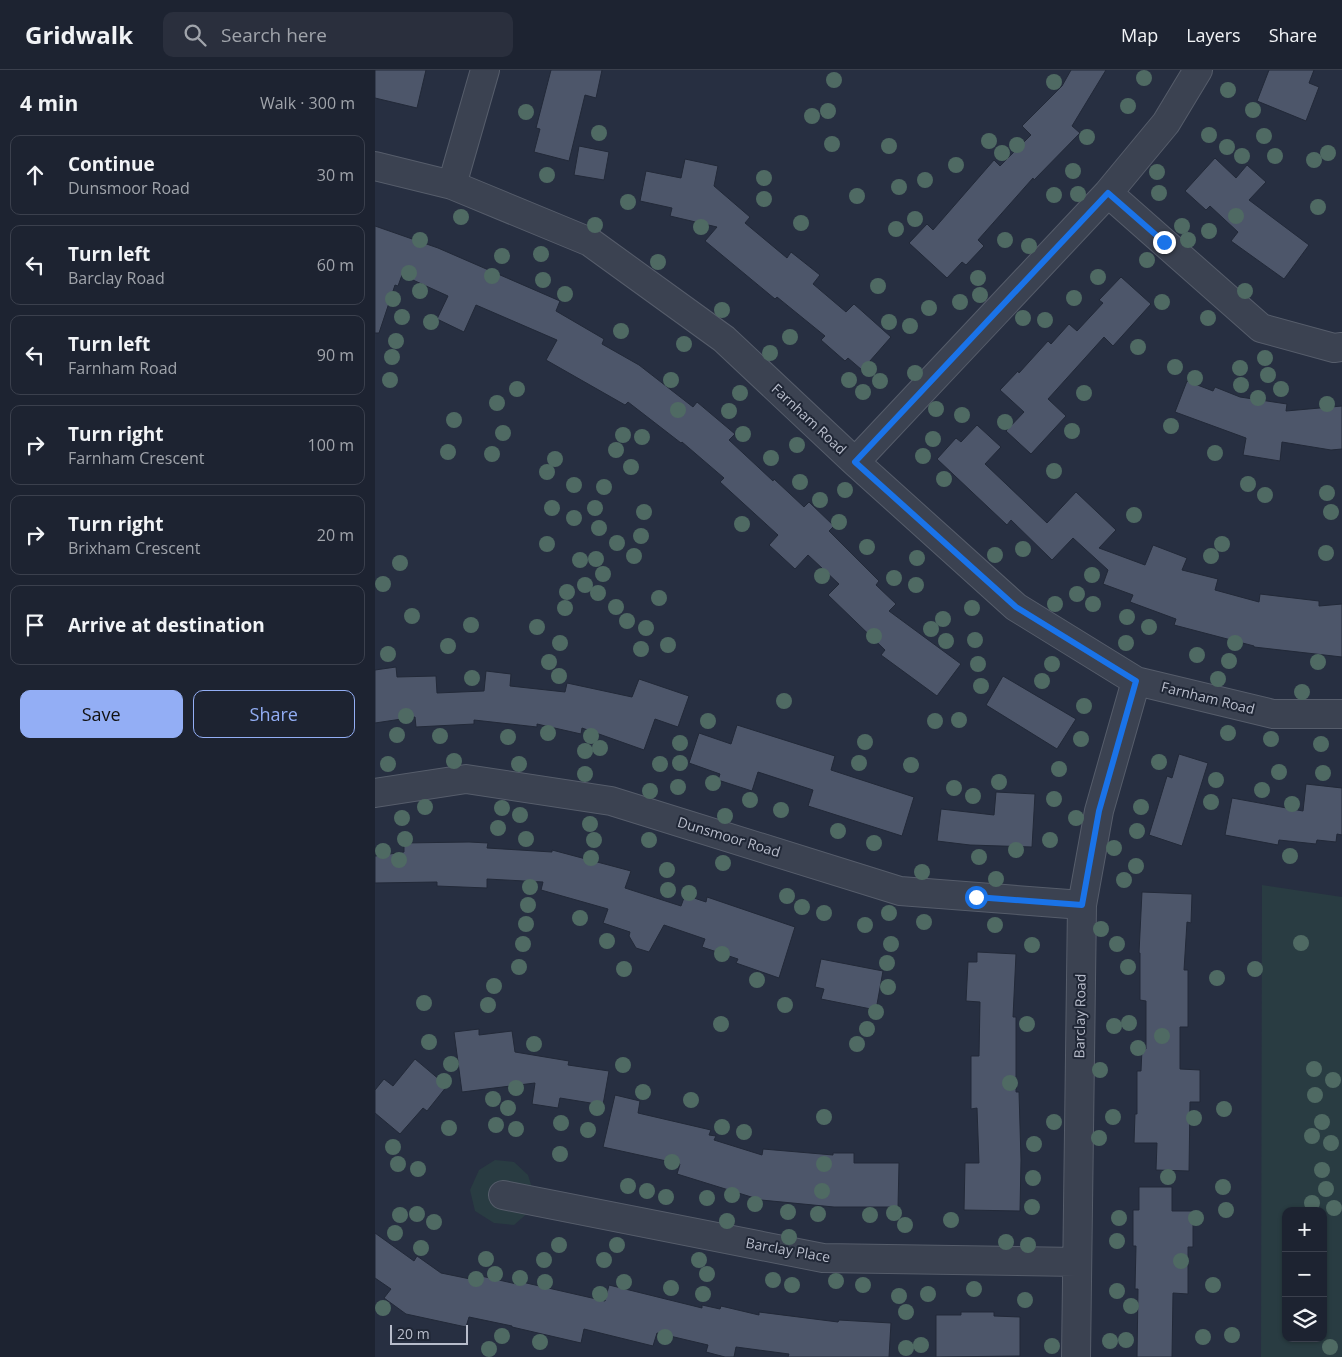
<!DOCTYPE html>
<meta charset="utf-8">
<style>
:root{--surface:#1d2331;--page:#2a2f3d;--text:#f1f3f6;--muted:#a0a4ab;--line:#3b404d;--accent:#93aef5}
body{margin:0;font-family:"Open Sans",sans-serif;background:var(--page);color:var(--text)}
.controls{position:absolute;right:15px;bottom:15px;display:grid;overflow:hidden;border-radius:10px;box-shadow:0 1px 4px #0004}
.controls button{width:45px;height:45px;display:grid;place-items:center;padding:0;border:0;border-bottom:1px solid var(--line);background:var(--surface);color:var(--text);font:25px sans-serif}
.scale{position:absolute;left:15px;bottom:12px;width:78px;box-sizing:border-box;padding-left:5px;border:2px solid #b8bdcb;border-top:0;font-size:14px;line-height:18px;white-space:nowrap;color:#b8bdcb;-webkit-text-stroke:4px #202736;paint-order:stroke}
.stop{position:absolute;width:15px;height:15px;margin:-11px;border:4px solid #1a73e8;border-radius:50%;background:#fff}
.stop.end{background:#1a73e8;border-color:#fff;box-shadow:0 1px 5px #0008}
.list{margin:0;padding:0;list-style:none}
h2{display:flex;justify-content:space-between;align-items:center;height:65px;margin:0;padding:0 20px;font-size:21px}
h2 small{font-size:16px;font-weight:400;color:var(--muted)}
.list li{display:grid;grid-template-columns:32px 1fr auto;gap:15px;align-items:center;box-sizing:border-box;height:80px;margin:0 10px 10px;padding:0 10px;border:1px solid var(--line);border-radius:10px}
.list b{display:block;font-size:19px;white-space:nowrap}
.list p{margin:0;font-size:16px;white-space:nowrap;color:var(--muted)}
.list em{font-size:16px;font-style:normal;color:var(--muted)}
.actions{display:flex;gap:10px;padding:15px 20px}
.actions a{flex:1;padding:11px 0;border:1px solid var(--accent);border-radius:10px;text-align:center;font-size:18px;color:var(--accent)}
.actions .main{background:var(--accent);color:#111}
.icon{flex:none;width:28px;height:28px;fill:none;stroke:currentColor;stroke-width:2;stroke-linecap:round;stroke-linejoin:round}
.map{position:relative;flex:none;width:967px;height:1287px;overflow:hidden}
header{display:flex;align-items:center;gap:30px;box-sizing:border-box;height:70px;padding:0 25px;background:var(--surface);border-bottom:1px solid var(--line)}
header strong{font-size:24px}
nav{display:flex;gap:28px;margin-inline-start:auto;font-size:18px}
.search{width:350px;height:45px;background:var(--page);display:flex;align-items:center;gap:12px;box-sizing:border-box;padding:0 18px;border-radius:10px;color:var(--muted);font-size:19px}
main{display:flex}
aside{flex:1;background:var(--surface)}
.map>svg:first-child{display:block}
.green{fill:#293c42;fill-rule:evenodd}
.building{fill:#4d566a;stroke:#222938}
.lines{fill:none;stroke-linecap:round;stroke-linejoin:round}
.minor-casing{stroke:#565d6b;stroke-width:30}
.minor{stroke:#3b4251;stroke-width:28}
.tree{fill:#4f6a63}
.route{stroke:#1a73e8;stroke-width:6}
.labels{text-anchor:middle;stroke-width:4;stroke-linejoin:round;paint-order:stroke}
.street-label{font-size:14px;fill:#b8bdcb;stroke:#202736}
</style>
<header>
<strong>Gridwalk</strong>
<div class="search"><svg class="icon" aria-label="search" viewBox="0 0 24 24"><circle cx="10" cy="10" r="6"/><path d="M15 15l6 6"/></svg>Search here</div>
<nav><a>Map</a><a>Layers</a><a>Share</a></nav>
</header>
<main>
<aside>
<h2>4 min<small>Walk · 300 m</small></h2>
<ul class="list">
<li><svg class="icon" aria-label="ahead" viewBox="0 0 24 24"><path d="M12 20V5M6 11l6-6 6 6"/></svg><div><b>Continue</b><p>Dunsmoor Road</p></div><em>30 m</em></li>
<li><svg class="icon" aria-label="left" viewBox="0 0 24 24"><path d="M17 20v-9H6M10 6l-5 5 5 5"/></svg><div><b>Turn left</b><p>Barclay Road</p></div><em>60 m</em></li>
<li><svg class="icon" aria-label="left" viewBox="0 0 24 24"><path d="M17 20v-9H6M10 6l-5 5 5 5"/></svg><div><b>Turn left</b><p>Farnham Road</p></div><em>90 m</em></li>
<li><svg class="icon" aria-label="right" viewBox="0 0 24 24"><path d="M7 20v-9h11M14 6l5 5-5 5"/></svg><div><b>Turn right</b><p>Farnham Crescent</p></div><em>100 m</em></li>
<li><svg class="icon" aria-label="right" viewBox="0 0 24 24"><path d="M7 20v-9h11M14 6l5 5-5 5"/></svg><div><b>Turn right</b><p>Brixham Crescent</p></div><em>20 m</em></li>
<li><svg class="icon" aria-label="arrive" viewBox="0 0 24 24"><path d="M6 21V4h12l-3 4 3 4H6"/></svg><div><b>Arrive at destination</b></div></li>
</ul>
<div class="actions"><a class="main">Save</a><a>Share</a></div>
</aside>
<div class="map">
<svg width="967" height="1287" viewBox="0 0 967 1287">
<rect width="100%" height="100%" fill="#272f41"/>
<path class="green" d="M887 815 967 827V1287H886ZM911 1141H948V1268H911Z
M120 1090 139 1092 153 1105 158 1121 155 1141 139 1155 119 1153 100 1141 95 1120 104 1100Z"/>
<path class="building" d="M0 0H51L42 38 0 28Z
M176 0H227L221 28 210 25 194 91 159 82 165 59 161 58Z
M696 0H731L697 56 705 63 659 110 658 108 603 170 609 176 591 195 587 192 572 208 534 173 552 154 558 160 619 90 625 96 656 65 647 56 687 16Z
M894 0H939L934 13 944 17 931 51 882 31Z
M204 76 234 82 229 110 199 105Z
M840 88 861 108 872 95 891 112 874 130 934 175 909 209 856 171 863 162 835 136 831 140 810 121Z
M310 89 343 96 339 116 375 147 370 153 412 188 416 182 445 205 438 214 471 242 479 234 516 267 487 300 473 288 470 291 446 270 450 266 402 227 400 229 330 171 342 157 295 146 297 138 265 131 271 101 306 108Z
M0 156 63 178 185 231 181 241 229 269 227 274 264 295 318 337 322 332 360 364 354 370 398 411 399 409 429 437 434 432 459 456 454 461 504 511 501 515 521 534 514 541 586 594 562 626 506 585 510 580 453 525 464 514 433 485 420 499 394 475 403 465 345 412 349 408 307 372 306 373 253 332 250 335 171 290 182 270 101 235 89 262 62 249 73 226 27 205 23 216 20 215 4 263H0Z
M746 207 776 234 738 276 729 267 673 329 691 346 656 384 631 361 649 342 625 320 643 301 644 303 673 271 676 274 694 254 702 261 728 233 724 230Z
M812 311 838 321 840 317 865 327 912 334 911 341 967 336V379L956 380 907 372 905 391 868 385 871 368 800 342Z
M602 355 626 377 610 394 672 453 701 422 741 460 724 478 770 495 778 475 812 488 807 500 843 509 840 520 884 532 885 524 944 531V536L967 534V587L879 577V576L799 555 801 549 755 532 758 525 728 514 733 500 698 468 677 490 636 450 632 455 562 389 581 368 586 372Z
M21 597 22 607 61 606 62 623 109 621 111 601 136 604 135 616 190 622 192 613 257 627 264 609 314 626 303 657 280 649 269 680 207 658 206 664 162 654V657L99 650V654L41 657 40 647 0 653V600Z
M628 606 701 649 682 679 611 635Z
M362 655 460 686 456 700 539 727 527 766 433 736 438 720 383 702 377 721 343 710 345 704 314 693 324 663 356 674Z
M804 684 833 693 807 776 774 765 792 706 797 708Z
M931 714 967 718V765L962 764 961 772 942 770 941 774 904 770 903 775 850 765 857 728 928 741Z
M621 722 660 724 657 777 595 775 562 771 566 739 619 745Z
M94 772 113 773 112 778 177 782V780L256 801 250 818 306 836 310 825 331 832 332 827 420 857 404 908 361 893 363 889 327 877 330 869 289 855 274 882 261 878 254 866 255 862 228 853 233 839 166 820 168 812 112 809V818L62 816V812L0 813V786L29 782V773Z
M767 822 817 824 816 853 812 852 809 900H813V957H805V999L825 1000V1032H815L814 1101 781 1100 782 1073H759L760 1044H762V1001H766L767 979H771V931L765 930V883H764Z
M602 882 641 884 638 947H641V1022H644L646 1090 645 1141 589 1140 590 1093H604L602 1038 596 1039V986H604L605 932 591 931 593 892H602Z
M446 889 508 901 501 940 446 929 449 919 440 917Z
M104 959V965L137 961 140 982 194 991 193 995 234 1001 228 1035 185 1028 183 1038 157 1034 160 1013 87 1022 79 962Z
M40 989 72 1016 52 1041 48 1038 25 1064 0 1043V1020L9 1009 18 1016Z
M240 1025 265 1031 263 1043 336 1060 334 1065 341 1066 339 1070 387 1085 388 1079 458 1085V1083H479V1093H524L523 1137H459L386 1130 302 1104 305 1094 228 1077Z
M764 1117H797V1141H818V1177H813V1224L798 1223 797 1287H762L763 1219H760L761 1176H758V1140H764Z
M0 1163 39 1191 42 1186 66 1203 105 1211 106 1206 146 1215 147 1212 230 1231 234 1215 327 1238V1235L345 1239 346 1236 384 1245V1242L463 1252 464 1250 516 1253 514 1287H413L414 1284 361 1277 359 1287H350L331 1282 333 1275 282 1263 278 1276 209 1259 206 1273 137 1257V1256L94 1247 91 1257 31 1244 9 1228 16 1219 0 1208Z
M586 1242H619V1246L645 1247V1286L561 1287V1245H586Z"/>
<g class="lines">
<g class="minor-casing">
<path id="minor" d="M0 96 77 115 215 172 349 269 480 392 641 537 761 611 898 644H967
M77 115 110 0
M733 123 886 258 959 278 967 277
M480 392 733 123 791 53 823 0
M0 723 91 709 236 731 525 821 707 835
M128 1125 448 1188 702 1192
M701 1287 707 835 724 741 761 611"/>
</g>
<use href="#minor" class="minor"/>
</g>
<g class="tree">
<circle cx="769" cy="8" r="8"/>
<circle cx="459" cy="10" r="8"/>
<circle cx="679" cy="12" r="8"/>
<circle cx="853" cy="20" r="8"/>
<circle cx="753" cy="36" r="8"/>
<circle cx="878" cy="40" r="8"/>
<circle cx="453" cy="41" r="8"/>
<circle cx="151" cy="42" r="8"/>
<circle cx="437" cy="46" r="8"/>
<circle cx="224" cy="63" r="8"/>
<circle cx="834" cy="65" r="8"/>
<circle cx="889" cy="66" r="8"/>
<circle cx="712" cy="67" r="8"/>
<circle cx="614" cy="71" r="8"/>
<circle cx="457" cy="74" r="8"/>
<circle cx="642" cy="75" r="8"/>
<circle cx="514" cy="76" r="8"/>
<circle cx="852" cy="77" r="8"/>
<circle cx="627" cy="83" r="8"/>
<circle cx="953" cy="83" r="8"/>
<circle cx="867" cy="86" r="8"/>
<circle cx="900" cy="86" r="8"/>
<circle cx="939" cy="90" r="8"/>
<circle cx="581" cy="95" r="8"/>
<circle cx="698" cy="101" r="8"/>
<circle cx="782" cy="102" r="8"/>
<circle cx="172" cy="105" r="8"/>
<circle cx="389" cy="108" r="8"/>
<circle cx="550" cy="110" r="8"/>
<circle cx="524" cy="117" r="8"/>
<circle cx="784" cy="123" r="8"/>
<circle cx="703" cy="124" r="8"/>
<circle cx="679" cy="125" r="8"/>
<circle cx="482" cy="126" r="8"/>
<circle cx="389" cy="129" r="8"/>
<circle cx="253" cy="132" r="8"/>
<circle cx="943" cy="137" r="8"/>
<circle cx="861" cy="146" r="8"/>
<circle cx="86" cy="147" r="8"/>
<circle cx="540" cy="149" r="8"/>
<circle cx="426" cy="153" r="8"/>
<circle cx="220" cy="155" r="8"/>
<circle cx="807" cy="156" r="8"/>
<circle cx="326" cy="157" r="8"/>
<circle cx="521" cy="159" r="8"/>
<circle cx="834" cy="161" r="8"/>
<circle cx="45" cy="170" r="8"/>
<circle cx="630" cy="170" r="8"/>
<circle cx="813" cy="170" r="8"/>
<circle cx="654" cy="176" r="8"/>
<circle cx="166" cy="184" r="8"/>
<circle cx="127" cy="186" r="8"/>
<circle cx="772" cy="190" r="8"/>
<circle cx="283" cy="192" r="8"/>
<circle cx="34" cy="203" r="8"/>
<circle cx="117" cy="206" r="8"/>
<circle cx="723" cy="207" r="8"/>
<circle cx="603" cy="208" r="8"/>
<circle cx="168" cy="210" r="8"/>
<circle cx="503" cy="216" r="8"/>
<circle cx="45" cy="221" r="8"/>
<circle cx="870" cy="221" r="8"/>
<circle cx="190" cy="224" r="8"/>
<circle cx="605" cy="225" r="8"/>
<circle cx="699" cy="228" r="8"/>
<circle cx="18" cy="229" r="8"/>
<circle cx="585" cy="232" r="8"/>
<circle cx="787" cy="232" r="8"/>
<circle cx="554" cy="238" r="8"/>
<circle cx="347" cy="240" r="8"/>
<circle cx="27" cy="247" r="8"/>
<circle cx="648" cy="248" r="8"/>
<circle cx="833" cy="248" r="8"/>
<circle cx="670" cy="250" r="8"/>
<circle cx="56" cy="252" r="8"/>
<circle cx="514" cy="252" r="8"/>
<circle cx="535" cy="256" r="8"/>
<circle cx="246" cy="261" r="8"/>
<circle cx="415" cy="267" r="8"/>
<circle cx="21" cy="271" r="8"/>
<circle cx="309" cy="274" r="8"/>
<circle cx="763" cy="277" r="8"/>
<circle cx="395" cy="283" r="8"/>
<circle cx="17" cy="287" r="8"/>
<circle cx="890" cy="288" r="8"/>
<circle cx="800" cy="297" r="8"/>
<circle cx="865" cy="298" r="8"/>
<circle cx="494" cy="299" r="8"/>
<circle cx="540" cy="303" r="8"/>
<circle cx="893" cy="305" r="8"/>
<circle cx="820" cy="308" r="8"/>
<circle cx="15" cy="310" r="8"/>
<circle cx="296" cy="310" r="8"/>
<circle cx="474" cy="310" r="8"/>
<circle cx="505" cy="311" r="8"/>
<circle cx="866" cy="315" r="8"/>
<circle cx="142" cy="319" r="8"/>
<circle cx="906" cy="319" r="8"/>
<circle cx="488" cy="322" r="8"/>
<circle cx="365" cy="323" r="8"/>
<circle cx="709" cy="323" r="8"/>
<circle cx="883" cy="328" r="8"/>
<circle cx="122" cy="333" r="8"/>
<circle cx="952" cy="334" r="8"/>
<circle cx="561" cy="339" r="8"/>
<circle cx="303" cy="340" r="8"/>
<circle cx="354" cy="341" r="8"/>
<circle cx="587" cy="345" r="8"/>
<circle cx="79" cy="350" r="8"/>
<circle cx="630" cy="352" r="8"/>
<circle cx="796" cy="356" r="8"/>
<circle cx="697" cy="361" r="8"/>
<circle cx="128" cy="363" r="8"/>
<circle cx="368" cy="364" r="8"/>
<circle cx="248" cy="365" r="8"/>
<circle cx="267" cy="367" r="8"/>
<circle cx="558" cy="369" r="8"/>
<circle cx="422" cy="375" r="8"/>
<circle cx="241" cy="380" r="8"/>
<circle cx="73" cy="382" r="8"/>
<circle cx="840" cy="383" r="8"/>
<circle cx="117" cy="384" r="8"/>
<circle cx="548" cy="386" r="8"/>
<circle cx="396" cy="388" r="8"/>
<circle cx="180" cy="389" r="8"/>
<circle cx="256" cy="397" r="8"/>
<circle cx="679" cy="401" r="8"/>
<circle cx="172" cy="402" r="8"/>
<circle cx="569" cy="409" r="8"/>
<circle cx="425" cy="412" r="8"/>
<circle cx="873" cy="414" r="8"/>
<circle cx="199" cy="415" r="8"/>
<circle cx="229" cy="417" r="8"/>
<circle cx="470" cy="420" r="8"/>
<circle cx="952" cy="423" r="8"/>
<circle cx="890" cy="425" r="8"/>
<circle cx="445" cy="430" r="8"/>
<circle cx="177" cy="438" r="8"/>
<circle cx="220" cy="438" r="8"/>
<circle cx="269" cy="442" r="8"/>
<circle cx="956" cy="442" r="8"/>
<circle cx="759" cy="445" r="8"/>
<circle cx="199" cy="448" r="8"/>
<circle cx="464" cy="452" r="8"/>
<circle cx="367" cy="454" r="8"/>
<circle cx="224" cy="458" r="8"/>
<circle cx="266" cy="466" r="8"/>
<circle cx="242" cy="473" r="8"/>
<circle cx="172" cy="474" r="8"/>
<circle cx="847" cy="474" r="8"/>
<circle cx="492" cy="477" r="8"/>
<circle cx="648" cy="479" r="8"/>
<circle cx="951" cy="483" r="8"/>
<circle cx="620" cy="485" r="8"/>
<circle cx="259" cy="486" r="8"/>
<circle cx="836" cy="486" r="8"/>
<circle cx="542" cy="488" r="8"/>
<circle cx="221" cy="489" r="8"/>
<circle cx="205" cy="490" r="8"/>
<circle cx="25" cy="493" r="8"/>
<circle cx="228" cy="504" r="8"/>
<circle cx="717" cy="505" r="8"/>
<circle cx="447" cy="506" r="8"/>
<circle cx="519" cy="508" r="8"/>
<circle cx="8" cy="514" r="8"/>
<circle cx="210" cy="515" r="8"/>
<circle cx="541" cy="515" r="8"/>
<circle cx="192" cy="522" r="8"/>
<circle cx="223" cy="523" r="8"/>
<circle cx="702" cy="524" r="8"/>
<circle cx="284" cy="528" r="8"/>
<circle cx="680" cy="534" r="8"/>
<circle cx="718" cy="534" r="8"/>
<circle cx="241" cy="537" r="8"/>
<circle cx="190" cy="538" r="8"/>
<circle cx="597" cy="538" r="8"/>
<circle cx="37" cy="546" r="8"/>
<circle cx="752" cy="547" r="8"/>
<circle cx="568" cy="549" r="8"/>
<circle cx="252" cy="551" r="8"/>
<circle cx="96" cy="555" r="8"/>
<circle cx="162" cy="557" r="8"/>
<circle cx="774" cy="557" r="8"/>
<circle cx="271" cy="558" r="8"/>
<circle cx="556" cy="559" r="8"/>
<circle cx="499" cy="566" r="8"/>
<circle cx="600" cy="570" r="8"/>
<circle cx="571" cy="571" r="8"/>
<circle cx="185" cy="573" r="8"/>
<circle cx="751" cy="573" r="8"/>
<circle cx="860" cy="573" r="8"/>
<circle cx="293" cy="575" r="8"/>
<circle cx="73" cy="576" r="8"/>
<circle cx="266" cy="579" r="8"/>
<circle cx="13" cy="584" r="8"/>
<circle cx="822" cy="585" r="8"/>
<circle cx="854" cy="591" r="8"/>
<circle cx="174" cy="592" r="8"/>
<circle cx="943" cy="592" r="8"/>
<circle cx="603" cy="594" r="8"/>
<circle cx="677" cy="594" r="8"/>
<circle cx="184" cy="606" r="8"/>
<circle cx="97" cy="608" r="8"/>
<circle cx="843" cy="609" r="8"/>
<circle cx="667" cy="611" r="8"/>
<circle cx="606" cy="616" r="8"/>
<circle cx="927" cy="622" r="8"/>
<circle cx="409" cy="631" r="8"/>
<circle cx="709" cy="636" r="8"/>
<circle cx="31" cy="646" r="8"/>
<circle cx="584" cy="650" r="8"/>
<circle cx="333" cy="651" r="8"/>
<circle cx="560" cy="651" r="8"/>
<circle cx="173" cy="663" r="8"/>
<circle cx="853" cy="663" r="8"/>
<circle cx="22" cy="665" r="8"/>
<circle cx="65" cy="666" r="8"/>
<circle cx="216" cy="666" r="8"/>
<circle cx="133" cy="667" r="8"/>
<circle cx="706" cy="669" r="8"/>
<circle cx="896" cy="669" r="8"/>
<circle cx="490" cy="672" r="8"/>
<circle cx="305" cy="673" r="8"/>
<circle cx="946" cy="674" r="8"/>
<circle cx="225" cy="678" r="8"/>
<circle cx="210" cy="681" r="8"/>
<circle cx="79" cy="691" r="8"/>
<circle cx="784" cy="692" r="8"/>
<circle cx="305" cy="693" r="8"/>
<circle cx="484" cy="693" r="8"/>
<circle cx="13" cy="694" r="8"/>
<circle cx="144" cy="694" r="8"/>
<circle cx="285" cy="694" r="8"/>
<circle cx="536" cy="695" r="8"/>
<circle cx="684" cy="699" r="8"/>
<circle cx="904" cy="702" r="8"/>
<circle cx="948" cy="703" r="8"/>
<circle cx="210" cy="704" r="8"/>
<circle cx="841" cy="710" r="8"/>
<circle cx="624" cy="712" r="8"/>
<circle cx="338" cy="713" r="8"/>
<circle cx="303" cy="717" r="8"/>
<circle cx="579" cy="718" r="8"/>
<circle cx="887" cy="720" r="8"/>
<circle cx="275" cy="721" r="8"/>
<circle cx="598" cy="726" r="8"/>
<circle cx="679" cy="729" r="8"/>
<circle cx="375" cy="730" r="8"/>
<circle cx="836" cy="732" r="8"/>
<circle cx="917" cy="734" r="8"/>
<circle cx="50" cy="737" r="8"/>
<circle cx="766" cy="737" r="8"/>
<circle cx="127" cy="738" r="8"/>
<circle cx="406" cy="740" r="8"/>
<circle cx="145" cy="745" r="8"/>
<circle cx="350" cy="746" r="8"/>
<circle cx="27" cy="748" r="8"/>
<circle cx="701" cy="748" r="8"/>
<circle cx="215" cy="754" r="8"/>
<circle cx="123" cy="758" r="8"/>
<circle cx="463" cy="761" r="8"/>
<circle cx="762" cy="761" r="8"/>
<circle cx="30" cy="769" r="8"/>
<circle cx="151" cy="769" r="8"/>
<circle cx="219" cy="770" r="8"/>
<circle cx="274" cy="770" r="8"/>
<circle cx="675" cy="770" r="8"/>
<circle cx="499" cy="773" r="8"/>
<circle cx="739" cy="778" r="8"/>
<circle cx="641" cy="780" r="8"/>
<circle cx="8" cy="781" r="8"/>
<circle cx="915" cy="786" r="8"/>
<circle cx="604" cy="787" r="8"/>
<circle cx="216" cy="788" r="8"/>
<circle cx="24" cy="790" r="8"/>
<circle cx="348" cy="793" r="8"/>
<circle cx="761" cy="796" r="8"/>
<circle cx="292" cy="800" r="8"/>
<circle cx="547" cy="802" r="8"/>
<circle cx="621" cy="809" r="8"/>
<circle cx="749" cy="810" r="8"/>
<circle cx="155" cy="817" r="8"/>
<circle cx="293" cy="820" r="8"/>
<circle cx="314" cy="823" r="8"/>
<circle cx="412" cy="826" r="8"/>
<circle cx="153" cy="835" r="8"/>
<circle cx="427" cy="837" r="8"/>
<circle cx="449" cy="843" r="8"/>
<circle cx="514" cy="843" r="8"/>
<circle cx="205" cy="848" r="8"/>
<circle cx="549" cy="852" r="8"/>
<circle cx="151" cy="854" r="8"/>
<circle cx="490" cy="855" r="8"/>
<circle cx="620" cy="855" r="8"/>
<circle cx="726" cy="859" r="8"/>
<circle cx="232" cy="871" r="8"/>
<circle cx="926" cy="873" r="8"/>
<circle cx="148" cy="874" r="8"/>
<circle cx="516" cy="874" r="8"/>
<circle cx="742" cy="874" r="8"/>
<circle cx="657" cy="875" r="8"/>
<circle cx="347" cy="884" r="8"/>
<circle cx="512" cy="893" r="8"/>
<circle cx="144" cy="897" r="8"/>
<circle cx="753" cy="897" r="8"/>
<circle cx="249" cy="899" r="8"/>
<circle cx="880" cy="899" r="8"/>
<circle cx="842" cy="908" r="8"/>
<circle cx="382" cy="910" r="8"/>
<circle cx="119" cy="916" r="8"/>
<circle cx="513" cy="917" r="8"/>
<circle cx="49" cy="933" r="8"/>
<circle cx="113" cy="935" r="8"/>
<circle cx="410" cy="935" r="8"/>
<circle cx="501" cy="942" r="8"/>
<circle cx="754" cy="953" r="8"/>
<circle cx="346" cy="954" r="8"/>
<circle cx="652" cy="954" r="8"/>
<circle cx="739" cy="956" r="8"/>
<circle cx="492" cy="959" r="8"/>
<circle cx="787" cy="966" r="8"/>
<circle cx="54" cy="972" r="8"/>
<circle cx="159" cy="974" r="8"/>
<circle cx="482" cy="974" r="8"/>
<circle cx="763" cy="978" r="8"/>
<circle cx="76" cy="994" r="8"/>
<circle cx="248" cy="995" r="8"/>
<circle cx="939" cy="999" r="8"/>
<circle cx="725" cy="1000" r="8"/>
<circle cx="958" cy="1010" r="8"/>
<circle cx="69" cy="1011" r="8"/>
<circle cx="635" cy="1013" r="8"/>
<circle cx="141" cy="1018" r="8"/>
<circle cx="268" cy="1022" r="8"/>
<circle cx="940" cy="1025" r="8"/>
<circle cx="118" cy="1029" r="8"/>
<circle cx="316" cy="1030" r="8"/>
<circle cx="133" cy="1038" r="8"/>
<circle cx="222" cy="1038" r="8"/>
<circle cx="849" cy="1039" r="8"/>
<circle cx="449" cy="1047" r="8"/>
<circle cx="738" cy="1047" r="8"/>
<circle cx="819" cy="1048" r="8"/>
<circle cx="679" cy="1052" r="8"/>
<circle cx="947" cy="1052" r="8"/>
<circle cx="186" cy="1053" r="8"/>
<circle cx="121" cy="1055" r="8"/>
<circle cx="347" cy="1057" r="8"/>
<circle cx="74" cy="1058" r="8"/>
<circle cx="141" cy="1059" r="8"/>
<circle cx="213" cy="1060" r="8"/>
<circle cx="369" cy="1062" r="8"/>
<circle cx="937" cy="1066" r="8"/>
<circle cx="724" cy="1068" r="8"/>
<circle cx="956" cy="1073" r="8"/>
<circle cx="659" cy="1074" r="8"/>
<circle cx="18" cy="1077" r="8"/>
<circle cx="185" cy="1084" r="8"/>
<circle cx="297" cy="1092" r="8"/>
<circle cx="23" cy="1094" r="8"/>
<circle cx="449" cy="1094" r="8"/>
<circle cx="43" cy="1099" r="8"/>
<circle cx="947" cy="1100" r="8"/>
<circle cx="793" cy="1107" r="8"/>
<circle cx="658" cy="1108" r="8"/>
<circle cx="253" cy="1116" r="8"/>
<circle cx="848" cy="1117" r="8"/>
<circle cx="951" cy="1119" r="8"/>
<circle cx="272" cy="1121" r="8"/>
<circle cx="447" cy="1121" r="8"/>
<circle cx="357" cy="1125" r="8"/>
<circle cx="291" cy="1127" r="8"/>
<circle cx="332" cy="1128" r="8"/>
<circle cx="937" cy="1133" r="8"/>
<circle cx="380" cy="1134" r="8"/>
<circle cx="657" cy="1137" r="8"/>
<circle cx="959" cy="1138" r="8"/>
<circle cx="851" cy="1140" r="8"/>
<circle cx="413" cy="1142" r="8"/>
<circle cx="519" cy="1143" r="8"/>
<circle cx="42" cy="1144" r="8"/>
<circle cx="443" cy="1144" r="8"/>
<circle cx="25" cy="1145" r="8"/>
<circle cx="495" cy="1145" r="8"/>
<circle cx="744" cy="1148" r="8"/>
<circle cx="821" cy="1148" r="8"/>
<circle cx="576" cy="1150" r="8"/>
<circle cx="352" cy="1151" r="8"/>
<circle cx="59" cy="1152" r="8"/>
<circle cx="530" cy="1155" r="8"/>
<circle cx="20" cy="1163" r="8"/>
<circle cx="414" cy="1167" r="8"/>
<circle cx="742" cy="1171" r="8"/>
<circle cx="631" cy="1172" r="8"/>
<circle cx="184" cy="1175" r="8"/>
<circle cx="242" cy="1175" r="8"/>
<circle cx="653" cy="1175" r="8"/>
<circle cx="46" cy="1178" r="8"/>
<circle cx="111" cy="1189" r="8"/>
<circle cx="169" cy="1190" r="8"/>
<circle cx="229" cy="1190" r="8"/>
<circle cx="324" cy="1190" r="8"/>
<circle cx="806" cy="1191" r="8"/>
<circle cx="120" cy="1204" r="8"/>
<circle cx="332" cy="1204" r="8"/>
<circle cx="145" cy="1208" r="8"/>
<circle cx="101" cy="1209" r="8"/>
<circle cx="398" cy="1210" r="8"/>
<circle cx="461" cy="1211" r="8"/>
<circle cx="170" cy="1212" r="8"/>
<circle cx="249" cy="1212" r="8"/>
<circle cx="417" cy="1215" r="8"/>
<circle cx="488" cy="1215" r="8"/>
<circle cx="838" cy="1215" r="8"/>
<circle cx="296" cy="1218" r="8"/>
<circle cx="599" cy="1219" r="8"/>
<circle cx="742" cy="1221" r="8"/>
<circle cx="225" cy="1224" r="8"/>
<circle cx="328" cy="1224" r="8"/>
<circle cx="553" cy="1224" r="8"/>
<circle cx="524" cy="1226" r="8"/>
<circle cx="650" cy="1230" r="8"/>
<circle cx="756" cy="1236" r="8"/>
<circle cx="8" cy="1238" r="8"/>
<circle cx="531" cy="1242" r="8"/>
<circle cx="857" cy="1265" r="8"/>
<circle cx="127" cy="1266" r="8"/>
<circle cx="290" cy="1267" r="8"/>
<circle cx="828" cy="1267" r="8"/>
<circle cx="751" cy="1270" r="8"/>
<circle cx="735" cy="1271" r="8"/>
<circle cx="165" cy="1272" r="8"/>
<circle cx="546" cy="1275" r="8"/>
<circle cx="677" cy="1276" r="8"/>
<circle cx="955" cy="1277" r="8"/>
<circle cx="531" cy="1278" r="8"/>
<circle cx="114" cy="1279" r="8"/>
</g>
<g class="lines">
<path class="route" d="M601 827 707 835 724 741 761 611 641 537 480 392 733 123 789 172"/>
</g>
<g class="labels">
<g class="street-label">
<text transform="translate(434 349) rotate(43)" y="5">Farnham Road</text>
<text transform="translate(833 628) rotate(14)" y="5">Farnham Road</text>
<text transform="translate(354 767) rotate(17)" y="5">Dunsmoor Road</text>
<text transform="translate(705 946) rotate(-89)" y="5">Barclay Road</text>
<text transform="translate(413 1180) rotate(10)" y="5">Barclay Place</text>
</g>
</g>
</svg>
<div class="controls">
<button>+</button>
<button>−</button>
<button><svg class="icon" aria-label="layers" viewBox="0 0 24 24"><path d="M12 4l9 5-9 5-9-5zM3 14l9 5 9-5"/></svg></button>
</div>
<div class="scale">20 m</div>
<div class="stop" style="left:601px;top:827px"></div>
<div class="stop end" style="left:789px;top:172px"></div>
</div>
</main>
